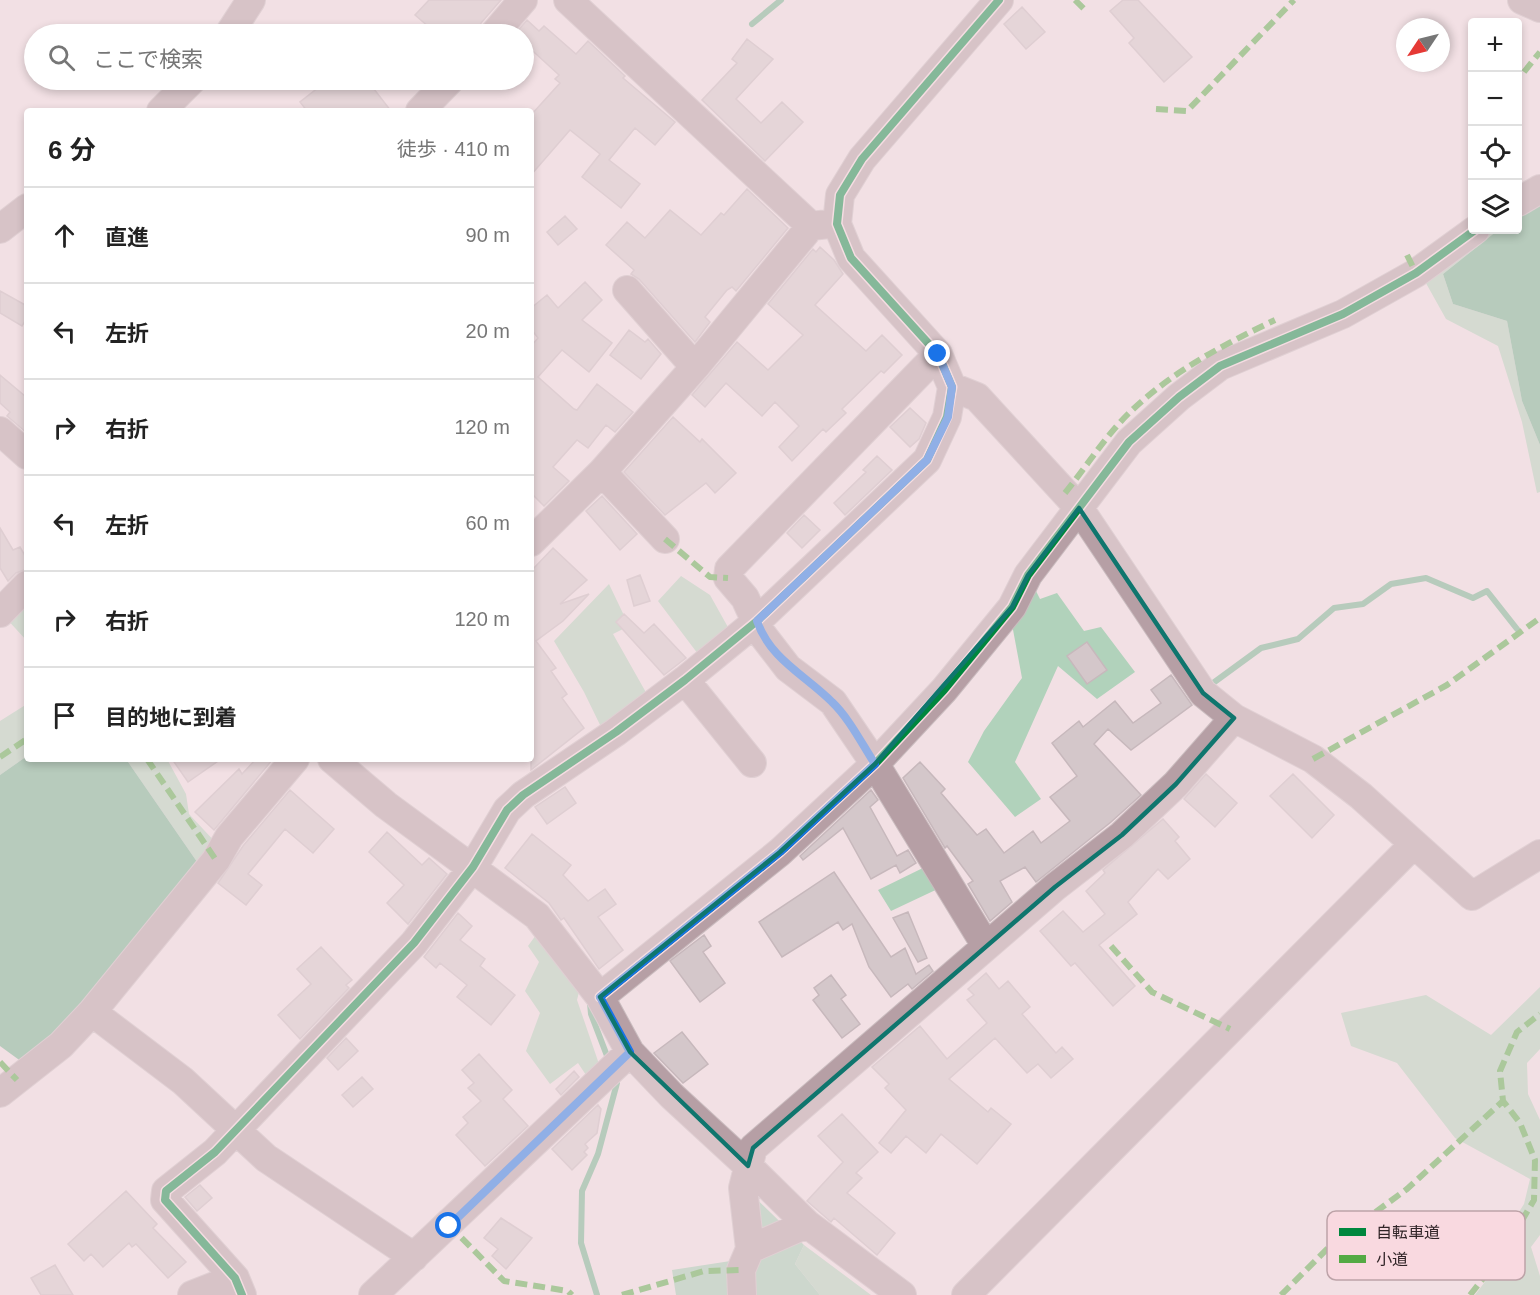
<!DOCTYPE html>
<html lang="ja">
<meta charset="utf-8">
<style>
:root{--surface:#fff;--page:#f2f2f2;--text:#222;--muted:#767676;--line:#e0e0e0}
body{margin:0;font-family:Helvetica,"Noto Sans JP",sans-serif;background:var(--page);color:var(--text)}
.controls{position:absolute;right:18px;top:18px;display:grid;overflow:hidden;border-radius:6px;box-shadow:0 3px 9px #0003}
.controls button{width:54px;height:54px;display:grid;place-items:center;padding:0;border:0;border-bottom:2px solid var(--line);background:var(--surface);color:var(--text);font:30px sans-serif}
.compass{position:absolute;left:1396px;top:18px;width:54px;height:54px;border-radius:50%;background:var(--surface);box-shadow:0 3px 9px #0003;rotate:235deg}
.stop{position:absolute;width:18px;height:18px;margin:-14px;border:4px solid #1a73e8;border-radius:50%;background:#fff}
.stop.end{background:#1a73e8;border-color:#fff;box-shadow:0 2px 6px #0008}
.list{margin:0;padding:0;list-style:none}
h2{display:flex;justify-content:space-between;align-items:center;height:78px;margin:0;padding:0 24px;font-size:26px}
h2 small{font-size:20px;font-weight:400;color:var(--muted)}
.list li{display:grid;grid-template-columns:39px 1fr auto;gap:18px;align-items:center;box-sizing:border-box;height:96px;padding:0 24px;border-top:2px solid var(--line)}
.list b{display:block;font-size:22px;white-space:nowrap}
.list em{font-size:20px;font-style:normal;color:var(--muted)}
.icon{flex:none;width:33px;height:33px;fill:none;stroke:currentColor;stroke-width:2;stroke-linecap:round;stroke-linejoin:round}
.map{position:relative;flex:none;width:1540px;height:1295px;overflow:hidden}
.search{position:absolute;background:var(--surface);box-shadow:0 3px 9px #0003;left:24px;top:24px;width:510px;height:66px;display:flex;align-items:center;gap:15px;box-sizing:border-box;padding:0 21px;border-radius:33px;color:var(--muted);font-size:22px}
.panel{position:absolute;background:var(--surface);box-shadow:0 3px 9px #0003;left:24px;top:108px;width:510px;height:654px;border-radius:6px}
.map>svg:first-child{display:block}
.green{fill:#b1d2bb}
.forest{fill:#a0cdb1}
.water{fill:#70b18d}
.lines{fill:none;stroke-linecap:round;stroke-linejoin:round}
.stream{stroke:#70b18d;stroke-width:6}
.building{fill:#d4c7ca;stroke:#c7b8bc;stroke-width:1.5}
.minor-casing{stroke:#cabcbf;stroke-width:30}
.minor{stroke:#b69fa5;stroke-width:28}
.quiet{stroke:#54aa44;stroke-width:6;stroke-dasharray:12 6;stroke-linecap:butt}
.cycleway-casing{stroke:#f9d9e0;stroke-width:11}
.cycleway{stroke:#00873e;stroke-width:8}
.route{stroke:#1a73e8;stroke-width:8}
.marked{fill:none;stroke:#0f766e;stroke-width:4.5;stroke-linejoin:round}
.key{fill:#f9d9e0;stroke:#bda3a8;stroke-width:1.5}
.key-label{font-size:16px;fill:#302427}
</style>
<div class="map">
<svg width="1540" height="1295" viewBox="0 0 1540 1295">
<rect width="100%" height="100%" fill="#f2e0e4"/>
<path class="green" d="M1483 230H1498L1443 274 1453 304 1507 321 1522 401 1540 445V492L1537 493 1522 422 1498 346 1446 319 1422 276Z
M681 576 710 595 729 629 698 654 658 601Z
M1032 583 1040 599 1057 593 1084 631 1101 627 1135 672 1097 699 1058 666 1015 762 1041 799 1015 817 968 762 984 731 1022 678 1011 619Z
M609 584 629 626 613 634 648 696 603 731 584 692 554 641Z
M27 593V641L4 616Z
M27 704V756L0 775V721Z
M126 759H167L186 794 189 814 218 845 202 869Z
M931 864 944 886 891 911 878 890Z
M536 935 580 988 577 1000 599 1064 588 1078 578 1063 550 1084 526 1051 540 1013 525 991 539 962 528 946Z
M1540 987V1049L1527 1063 1528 1094 1540 1120V1235L1531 1247 1540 1276V1295H1475L1490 1275 1484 1267 1524 1204 1530 1179 1455 1138 1397 1063 1351 1046 1341 1013 1426 995 1491 1035Z
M804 1245 871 1295H820L795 1264Z"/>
<path class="forest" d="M733 1176 804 1245 795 1264 820 1295H676L672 1270 737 1260Z"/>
<path class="water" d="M1540 205V445L1522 401 1507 321 1453 304 1443 274 1498 230H1518V217Z
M27 756V759H126L202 869 67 1024 22 1062 0 1046V775Z"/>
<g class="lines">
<path class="stream" d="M752 24 781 0
M1209 686 1261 648 1298 639 1334 608 1363 604 1391 584 1426 578 1473 598 1487 591 1517 629
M590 1003 591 1014 609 1061
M597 1295 581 1243 582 1191 598 1154 617 1083 615 1079"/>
</g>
<path class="building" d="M429 0H501L481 23 478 34H437L415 15Z
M1123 0H1138L1192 57 1164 82 1129 43 1134 38 1110 11Z
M1022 7 1045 32 1026 49 1004 24Z
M527 20 539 31 544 26 576 54 588 41 625 76 623 78 675 122 655 145 635 128 609 160 640 184 621 208 582 177 600 154 570 130 531 175V115L560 83 555 79 559 75 524 43V34H515Z
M747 39 773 59 736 99 761 123 782 102 803 122 765 161 702 100 737 63 732 59Z
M328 80H367L391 111H307L300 102Z
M747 189 788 228 736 291 732 287 727 290 705 317 710 322 695 342 639 279 631 274 634 270 606 245 627 222 645 238 670 210 701 235 721 213 724 215Z
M565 216 577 229 558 245 547 232Z
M820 247 834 260 843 274 815 305 866 351 882 335 902 355 884 373 881 371 842 409 846 413 826 432 823 429 792 461 779 447 799 426 775 402 762 416 726 383 705 407 692 395 737 342 768 370 803 335 768 304 813 249 816 252Z
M585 282 602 300 582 320 612 343 589 372 562 350 538 377 574 409 577 410 597 384 633 412 615 432 606 425 588 448 577 440 553 467 569 481 544 506 531 493V346L538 338 531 329V308L547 295 558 308Z
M0 291 27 306V318L22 326 0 313Z
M629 330 645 342 648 339 661 354 641 379 610 355Z
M0 375 25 396 27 394V433L7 416 10 412 0 403Z
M910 408 926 423 919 439 910 447 890 427Z
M673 417 700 442 702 439 736 473 715 493 706 483 665 515 624 472Z
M877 456 892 470 845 515 834 503 866 472 863 470Z
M602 496 637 534 620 550 586 511Z
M804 515 820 530 802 548 787 533Z
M0 528 13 550 20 547 27 559V569L16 573 8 581 0 568Z
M553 548 587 580 560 604 589 594 563 621 536 641 556 668 551 671 567 694 562 698 584 728 531 770V571Z
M640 575 650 601 634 606 627 580Z
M624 614 644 633 654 624 686 658 664 675 616 622Z
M1087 642 1107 670 1087 684 1067 656Z
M1171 675 1192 705 1131 750 1108 729 1094 744 1141 795 1111 822 1036 882 1025 867 1000 881 1012 902 990 921 968 884 973 881 947 846 945 848 903 778 920 762 945 789 941 793 977 835 986 829 1004 853 1033 831 1041 843 1070 821 1050 797 1077 776 1052 743 1079 721 1083 727 1115 701 1133 723 1161 703 1151 690Z
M172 759H221L188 782Z
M256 759H273L214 830 195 812 239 769 242 774Z
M1206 774 1237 803 1215 827 1184 799Z
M1293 774 1334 815 1312 838 1270 796Z
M565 787 576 803 547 824 535 807Z
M290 790 334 829 313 853 285 829 248 874 262 885 246 905 218 883 243 846Z
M871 790 878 800 870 807 897 856 908 850 916 863 900 873 896 865 871 879 843 828 803 860 800 856Z
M1163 819 1179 837 1175 841 1190 859 1168 879 1158 869 1128 902 1137 914 1099 945 1135 986 1113 1006 1075 963 1071 966 1040 931 1063 911 1083 932 1105 914 1086 891 1105 873 1103 870Z
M387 832 422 865 429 858 447 874 408 924 387 903 404 885 369 852Z
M532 834 571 865 563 875 588 901 605 889 616 904 598 917 623 950 599 969 564 918 561 920 549 903 505 868Z
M834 872 891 957 905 948 916 974 929 965 933 971 912 989 908 984 891 997 869 967 852 924 843 930 838 922 782 957 759 922Z
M908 912 927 958 918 962 893 918Z
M458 913 472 926 460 940 485 959 480 966 515 995 491 1025 457 997 467 985 440 963 436 968 424 957Z
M704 935 711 946 703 952 725 983 700 1002 670 961Z
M321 947 352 980 346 985 349 988 300 1039 278 1015 311 984 297 969Z
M986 973 999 989 1008 981 1030 1007 1022 1014 1056 1053 1062 1047 1073 1059 1051 1078 1038 1064 1027 1073 995 1038 949 1079 988 1112 991 1108 1011 1124 977 1164 941 1134 926 1153 906 1136 891 1153 879 1143 906 1110 885 1088 889 1084 872 1067 920 1026 947 1059 987 1023 967 1000 974 995 968 989Z
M831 975 846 995 841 999 860 1024 842 1038 813 1000 819 995 814 988Z
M682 1032 708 1064 683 1083 654 1053Z
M346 1038 358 1051 338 1070 327 1058Z
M479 1054 512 1090 503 1099 528 1126 485 1166 456 1135 468 1123 463 1117 481 1101 468 1088 474 1083 462 1070Z
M574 1071 579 1077 561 1095 556 1089Z
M362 1077 373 1089 353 1107 342 1095Z
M598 1105 601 1109 597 1133 585 1144 588 1148 584 1152 587 1155 572 1170 552 1149Z
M842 1114 878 1152 856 1173 862 1178 847 1193 895 1233 877 1255 834 1218 831 1222 807 1201 843 1162 818 1136Z
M200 1185 212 1198 197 1211 185 1197Z
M126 1191 157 1224 153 1228 186 1262 168 1278 136 1244 132 1247 129 1243 103 1267 91 1254 84 1261 68 1244Z
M501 1218 532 1238 506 1269 492 1256 498 1249 484 1238Z
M55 1265 73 1295H41L31 1278Z"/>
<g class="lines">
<g class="minor-casing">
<path id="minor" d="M568 0 811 226 829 224
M1522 0 1540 8
M229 34 251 0
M494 34 523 0
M161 111 192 80
M420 111 450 80
M1518 202 1540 189
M0 229 27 208
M627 290 695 367
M938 354 729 569 728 578 745 598 761 633 788 668 833 702 875 764 986 946
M952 387 977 397 1079 508 1203 693 1234 718 1313 759 1361 796 1472 896 1540 854
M0 431 27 455
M602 472 665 539
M531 542 602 472 695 367 811 226
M0 613 27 585
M685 680 752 763
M332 759 386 805 537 916 600 997 630 1052 672 1096 748 1166 807 1224 902 1295
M600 997 780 852 875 764 944 690 1012 607 1028 575 1129 442 1179 397 1220 366 1343 314 1416 273 1475 230
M92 1012 183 1081 266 1158 414 1257
M0 1093 61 1045 92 1012 216 860 229 837 295 759
M750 1249 807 1224
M192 1295 235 1278
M242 1295 235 1278 165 1200 166 1191 215 1152 414 943 473 867 507 810 523 795 616 732 685 680 757 621 927 460 947 417 952 387 938 354 851 258 837 224 840 195 862 159 999 0
M373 1295 630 1052
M742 1295 741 1270 750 1249 743 1188 753 1148 1055 887 1122 835 1176 784 1234 718
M966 1295 1414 844"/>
</g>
<use href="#minor" class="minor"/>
<path class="quiet" d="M1075 0 1085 10
M1524 72 1540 52
M1156 109 1187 111 1294 0
M1407 255 1416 273
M1065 493C1086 467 1105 437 1128 414 1171 372 1221 346 1275 320
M665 539 710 577 728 578
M0 757 27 739
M147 759 216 860
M1313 759 1447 685 1540 618
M1111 946 1152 992 1230 1029
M0 1062 17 1080
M449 1225 504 1281 568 1291 572 1295
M622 1295 704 1271 741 1270
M1281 1295 1332 1244 1407 1189 1503 1101
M1470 1295 1501 1256 1534 1200 1535 1160 1520 1123 1503 1101 1500 1071 1517 1032 1540 1014"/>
<g class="cycleway-casing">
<path id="cycleway" d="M600 997 780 852 875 764 944 690 1012 607 1028 575 1129 442 1179 397 1220 366 1343 314 1416 273 1475 230
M242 1295 235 1278 165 1200 166 1191 215 1152 414 943 473 867 507 810 523 795 616 732 685 680 757 621 927 460 947 417 952 387 938 354 851 258 837 224 840 195 862 159 999 0"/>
</g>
<use href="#cycleway" class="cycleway"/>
</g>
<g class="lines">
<path class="route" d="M449 1226 630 1052 600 997 780 852 875 764C862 744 849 718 832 702 805 675 770 659 757 621L927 460 948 417 952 387 938 354"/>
</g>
<path d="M0 0H1540V1295H0ZM1079 508 1203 693 1234 718 1176 784 1122 835 1055 887 753 1148 748 1166 630 1052 600 997 780 852 875 764 1012 607 1028 575Z" fill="#f2e0e4" fill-opacity=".55" fill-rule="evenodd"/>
<path class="marked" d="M1079 508 1203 693 1234 718 1176 784 1122 835 1055 887 753 1148 748 1166 630 1052 600 997 780 852 875 764 1012 607 1028 575Z"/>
<rect x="1327" y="1211" width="198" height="69" rx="9" class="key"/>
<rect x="1339" y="1228" width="27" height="8" fill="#00873e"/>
<rect x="1339" y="1255" width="27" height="8" fill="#54aa44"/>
<g class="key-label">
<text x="1376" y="1238">自転車道</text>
<text x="1376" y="1265">小道</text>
</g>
</svg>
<div class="controls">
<button>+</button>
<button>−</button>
<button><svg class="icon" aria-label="locate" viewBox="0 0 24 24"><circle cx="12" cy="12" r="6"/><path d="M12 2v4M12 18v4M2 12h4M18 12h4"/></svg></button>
<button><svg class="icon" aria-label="layers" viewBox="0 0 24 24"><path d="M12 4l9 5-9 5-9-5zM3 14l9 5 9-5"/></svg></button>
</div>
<svg class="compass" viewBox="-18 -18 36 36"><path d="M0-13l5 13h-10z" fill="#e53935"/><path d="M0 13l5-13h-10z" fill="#767676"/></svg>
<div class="stop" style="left:449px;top:1226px"></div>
<div class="stop end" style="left:938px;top:354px"></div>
<div class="search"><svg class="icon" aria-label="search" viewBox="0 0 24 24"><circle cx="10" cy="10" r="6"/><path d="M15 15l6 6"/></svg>ここで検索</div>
<section class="panel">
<h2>6 分<small>徒歩 · 410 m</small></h2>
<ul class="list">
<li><svg class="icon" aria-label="ahead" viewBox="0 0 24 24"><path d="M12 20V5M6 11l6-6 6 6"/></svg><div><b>直進</b></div><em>90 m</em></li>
<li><svg class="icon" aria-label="left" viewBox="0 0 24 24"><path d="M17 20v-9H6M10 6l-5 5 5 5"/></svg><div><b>左折</b></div><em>20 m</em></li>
<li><svg class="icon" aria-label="right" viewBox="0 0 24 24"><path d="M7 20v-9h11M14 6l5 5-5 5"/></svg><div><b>右折</b></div><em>120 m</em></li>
<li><svg class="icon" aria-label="left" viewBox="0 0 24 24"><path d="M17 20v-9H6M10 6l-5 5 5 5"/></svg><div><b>左折</b></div><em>60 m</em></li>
<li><svg class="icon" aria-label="right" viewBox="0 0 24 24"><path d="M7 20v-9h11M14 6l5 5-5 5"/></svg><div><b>右折</b></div><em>120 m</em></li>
<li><svg class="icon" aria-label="arrive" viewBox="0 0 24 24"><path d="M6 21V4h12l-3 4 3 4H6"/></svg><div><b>目的地に到着</b></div></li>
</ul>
</section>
</div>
